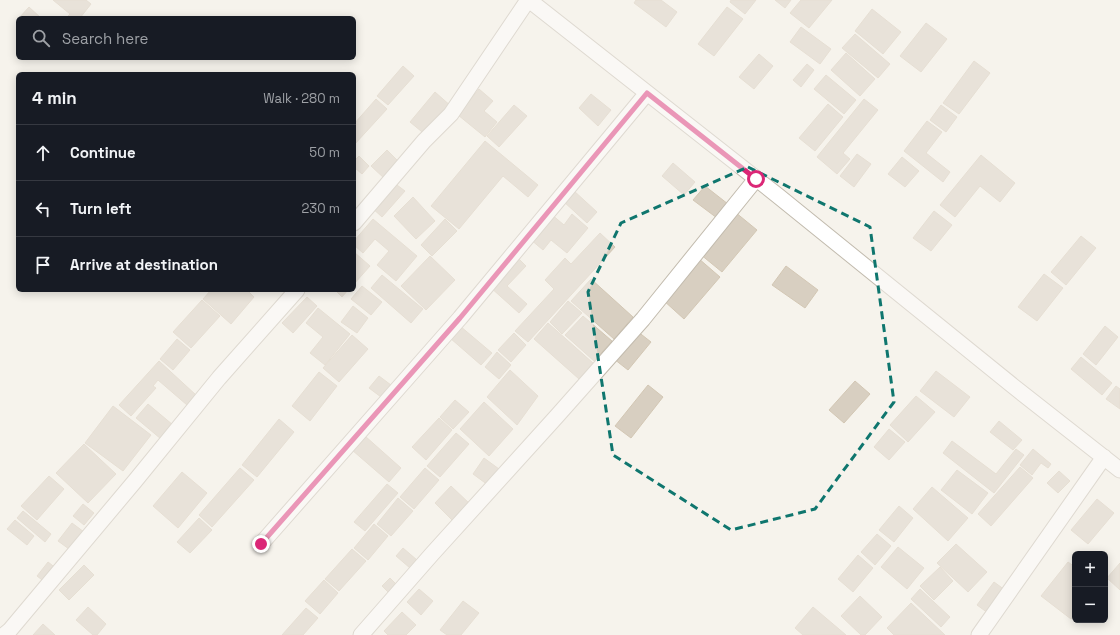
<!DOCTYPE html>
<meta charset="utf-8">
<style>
:root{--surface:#171b24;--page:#20242c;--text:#f1f3f6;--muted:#9ea1a6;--line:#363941}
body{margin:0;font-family:"Space Grotesk",sans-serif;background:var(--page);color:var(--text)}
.controls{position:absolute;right:12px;bottom:12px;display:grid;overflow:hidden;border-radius:6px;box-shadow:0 2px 10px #0003}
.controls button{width:36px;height:36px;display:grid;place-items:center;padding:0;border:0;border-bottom:1px solid var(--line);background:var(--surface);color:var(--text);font:20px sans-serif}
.stop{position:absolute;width:12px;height:12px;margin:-9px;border:3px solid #db2777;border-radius:50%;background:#fff}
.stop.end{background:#db2777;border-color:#fff;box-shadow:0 1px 4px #0008}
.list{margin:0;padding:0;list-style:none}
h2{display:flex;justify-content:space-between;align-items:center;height:52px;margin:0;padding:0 16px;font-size:17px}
h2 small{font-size:13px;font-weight:400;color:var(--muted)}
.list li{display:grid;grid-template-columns:26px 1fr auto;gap:12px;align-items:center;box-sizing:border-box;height:56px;padding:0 16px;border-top:1px solid var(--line)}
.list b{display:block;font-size:15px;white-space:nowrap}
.list em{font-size:13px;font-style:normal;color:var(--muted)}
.icon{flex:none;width:22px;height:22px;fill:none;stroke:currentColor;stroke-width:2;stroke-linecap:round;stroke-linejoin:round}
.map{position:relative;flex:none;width:1120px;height:635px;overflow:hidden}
.search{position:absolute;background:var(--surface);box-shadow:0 2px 10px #0003;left:16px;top:16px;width:340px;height:44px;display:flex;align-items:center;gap:10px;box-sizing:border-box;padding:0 14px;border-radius:6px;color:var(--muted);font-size:15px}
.panel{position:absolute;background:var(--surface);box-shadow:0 2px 10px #0003;left:16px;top:72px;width:340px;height:220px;border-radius:6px}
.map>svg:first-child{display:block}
.building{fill:#d8cfc1;stroke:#d3c7b4}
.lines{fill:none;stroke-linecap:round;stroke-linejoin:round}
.street-casing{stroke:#c2bbae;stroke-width:17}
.street{stroke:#fff;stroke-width:15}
.route{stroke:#db2777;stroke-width:5}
.marked{fill:none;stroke:#0f766e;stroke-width:3;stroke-dasharray:8 5;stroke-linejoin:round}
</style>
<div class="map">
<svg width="1120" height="635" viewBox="0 0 1120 635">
<rect width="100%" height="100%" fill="#f6f3ec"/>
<path class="building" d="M53 0H86L91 4 80 18H66L70 14Z
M636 0H661L677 12 666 27 634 3Z
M731 0H756L745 14 730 2Z
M775 0H791L785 8Z
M801 0H832L809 28 790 13Z
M29 7 41 18H19Z
M727 7 743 19 714 56 698 44Z
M872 9 901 32 883 54 855 31Z
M926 23 947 39 921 72 900 56Z
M801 27 831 49 820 64 790 42Z
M855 34 890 64 878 78 842 48Z
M846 53 875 79 860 96 831 70Z
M759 54 773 66 754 89 739 77Z
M974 61 990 73 959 114 943 103Z
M807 64 814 70 801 87 793 80Z
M403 66 414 76 388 105 377 96Z
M826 75 856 100 844 114 814 89Z
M479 89 493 101 484 111 497 122 485 137 458 115Z
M435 92 452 107 427 136 410 122Z
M591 94 611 110 598 126 579 108Z
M376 99 387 109 354 145V124Z
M864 99 878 110 843 153 850 159 837 174 817 157Z
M828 104 843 117 815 151 799 138Z
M514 105 527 116 499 147 487 136Z
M941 105 957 117 946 132 930 120Z
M927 121 942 132 926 153 950 172 943 182 904 151Z
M485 141 538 185 528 197 503 176 459 229 431 206Z
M387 150 400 163 385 179 371 166Z
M857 154 871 164 854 187 840 176Z
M981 155 1015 183 1000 202 980 186 955 217 940 205Z
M359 156 369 166 362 174 355 168 354 169V161Z
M902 157 919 171 905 187 888 174Z
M673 163 695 182 684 195 662 176Z
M393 182 405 191 382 217 371 207Z
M705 186 728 204 717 218 693 200Z
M573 190 597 212 587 223 563 201Z
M413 197 435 221 416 239 394 216Z
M934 211 952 225 931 251 913 238Z
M735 212 757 230 722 272 700 254Z
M551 214 564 225 572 214 588 228 567 253 551 240 543 250 530 239Z
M373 219 417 256 396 281 377 265 389 251 375 239 363 253 354 245V241Z
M445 219 457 231 432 256 421 245Z
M600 233 615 247 528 342 515 331 554 289 545 280 565 258 571 264Z
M1081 236 1096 248 1066 285 1051 272Z
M354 252 370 266 354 284Z
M430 256 455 280 426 310 401 286Z
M517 257 526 266 507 286 527 304 519 313 490 287Z
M698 258 720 277 684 319 663 300Z
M786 266 818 290 805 308 772 285Z
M1044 274 1063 288 1037 321 1018 307Z
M382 275 423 309 411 323 371 288Z
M591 279 633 317 614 339 571 301Z
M362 286 382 302 371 315 351 299Z
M211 290H247L254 297 231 324 203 299Z
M335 290H348L342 297Z
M307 297 317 306 293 333 282 323Z
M202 300 220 316 191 348 173 332Z
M568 301 582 313 562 334 550 322Z
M353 306 368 318 357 333 341 322Z
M318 308 350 334 325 365 310 353 323 337 306 323Z
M583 316 612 341 594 361 565 335Z
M548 323 593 363 579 379 534 339Z
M460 326 492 353 481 365 450 338Z
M1105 326 1118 337 1096 365 1083 354Z
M637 331 651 342 628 370 614 359Z
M514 333 526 345 511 362 498 350Z
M352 335 368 349 339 382 323 368Z
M177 339 190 350 173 370 160 359Z
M497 352 511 365 499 379 485 367Z
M1081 357 1112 383 1102 395 1071 369Z
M159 361 196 395 187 405 158 380 153 386 156 388 131 416 119 405Z
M510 370 538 396 517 425 487 397Z
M936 371 970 397 954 417 920 391Z
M319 372 337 386 310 421 292 406Z
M379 376 391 385 381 397 369 388Z
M855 381 870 394 844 423 829 410Z
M648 385 663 397 631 438 615 426Z
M1116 386 1120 389V409L1106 399Z
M916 396 935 412 908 442 890 425Z
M455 400 469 412 453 429 440 417Z
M484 402 513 429 489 456 460 429Z
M148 404 173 425 161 439 136 418Z
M113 406 151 435 123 471 85 443Z
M439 418 452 430 426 460 412 447Z
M279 419 294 432 257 477 242 465Z
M999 421 1022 440 1013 450 990 432Z
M889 429 905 442 889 460 874 447Z
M456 433 469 444 440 477 427 466Z
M365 436 401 468 389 482 352 450Z
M952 441 996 474 1016 449 1024 455 994 493 943 453Z
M84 444 116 474 88 503 56 473Z
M1033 449 1051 464 1048 468 1041 463 1032 475 1020 465Z
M484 458 499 469 488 485 473 474Z
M1020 467 1033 478 991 526 978 514Z
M240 468 254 480 212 527 199 515Z
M425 468 439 480 414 509 400 497Z
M957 470 988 493 972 514 941 490Z
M1059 471 1070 481 1058 493 1047 483Z
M182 472 207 493 178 528 153 506Z
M49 476 64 489 37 520 21 506Z
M387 484 398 493 365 531 354 522Z
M451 486 470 504 453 521 435 503Z
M932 487 968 518 948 541 913 509Z
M398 498 413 511 391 536 377 524Z
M1097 499 1114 513 1088 544 1071 530Z
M83 504 94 513 84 525 73 516Z
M899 506 913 518 894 542 879 530Z
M23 511 51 534 45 542 17 518Z
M199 518 212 530 190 553 177 542Z
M15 520 34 536 27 545 7 529Z
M72 523 84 532 69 549 58 541Z
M374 524 388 536 368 560 354 548Z
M877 534 891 546 875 565 861 552Z
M956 544 987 572 968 592 937 563Z
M898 547 924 568 907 589 881 567Z
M403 548 417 560 410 568 396 556Z
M352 549 366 561 339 591 325 579Z
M858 555 873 568 853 592 838 579Z
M48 562 57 569 46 583 37 576Z
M1068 562 1075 567V614L1071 619 1041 596Z
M1120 563V590L1107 578Z
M84 565 94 575 69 600 59 590Z
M940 567 953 581 934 600 920 586Z
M390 578 398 586 390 594 382 586Z
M324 580 338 593 320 614 305 601Z
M994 582 1005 590 988 613 977 605Z
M419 589 433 601 421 615 407 602Z
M920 589 950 617 941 627 911 599Z
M860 596 882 617 865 635H861L841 616Z
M463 601 479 613 461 635H447L440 630Z
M911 603 945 635H894L887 628Z
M88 607 106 624 97 635H93L76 620Z
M813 607 846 635H803L795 628Z
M306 608 318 618 303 635H282Z
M402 612 416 625 406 635H388L384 631Z
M43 624 55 635H33Z"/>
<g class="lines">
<g class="street-casing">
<path id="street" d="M529 0 777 195 1013 386 1120 470
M354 223 424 141 451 114 528 0
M261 544 460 318 647 93
M4 635 10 630 135 481 219 378 297 290
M361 635 432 554 557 416 643 319 756 179
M979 635 1104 457"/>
</g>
<use href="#street" class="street"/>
</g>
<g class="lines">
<path class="route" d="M261 544 460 318 647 93 756 179"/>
</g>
<path d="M0 0H1120V635H0ZM748 167 870 227 894 402 815 509 731 530 613 455 588 292 621 223Z" fill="#f6f3ec" fill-opacity=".55" fill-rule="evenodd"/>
<path class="marked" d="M748 167 870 227 894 402 815 509 731 530 613 455 588 292 621 223Z"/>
</svg>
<div class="controls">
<button>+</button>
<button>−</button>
</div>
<div class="stop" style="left:756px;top:179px"></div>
<div class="stop end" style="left:261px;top:544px"></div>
<div class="search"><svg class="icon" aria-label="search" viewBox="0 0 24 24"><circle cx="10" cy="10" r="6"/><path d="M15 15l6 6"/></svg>Search here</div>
<section class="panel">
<h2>4 min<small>Walk · 280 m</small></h2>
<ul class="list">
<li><svg class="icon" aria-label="ahead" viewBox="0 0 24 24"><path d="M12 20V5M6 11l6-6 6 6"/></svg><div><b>Continue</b></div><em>50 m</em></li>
<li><svg class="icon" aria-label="left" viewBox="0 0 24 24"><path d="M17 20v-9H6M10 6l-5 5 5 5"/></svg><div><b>Turn left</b></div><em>230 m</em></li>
<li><svg class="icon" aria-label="arrive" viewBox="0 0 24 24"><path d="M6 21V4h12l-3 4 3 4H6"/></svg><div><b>Arrive at destination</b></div></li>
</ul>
</section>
</div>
